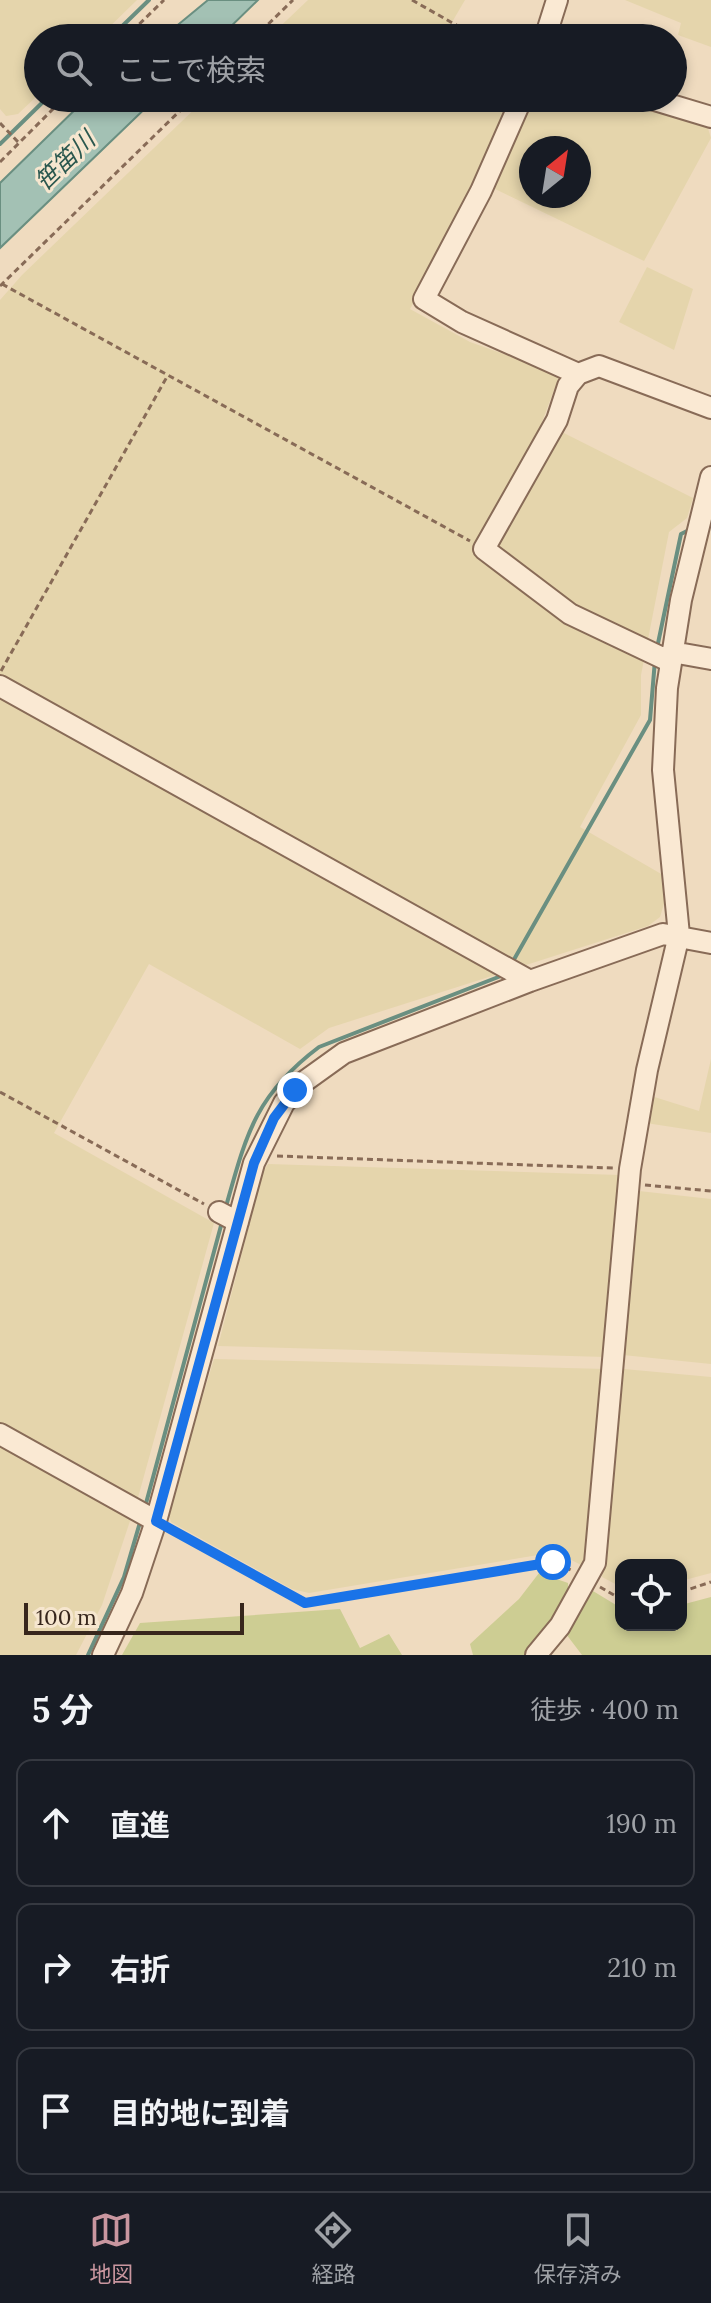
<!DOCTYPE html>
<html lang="ja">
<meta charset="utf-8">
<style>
:root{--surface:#171b24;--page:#20242c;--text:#f1f3f6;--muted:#9ea1a6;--line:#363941;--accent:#c9969f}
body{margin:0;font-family:Lora,"Noto Sans JP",serif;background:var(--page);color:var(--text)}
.controls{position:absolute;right:24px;bottom:24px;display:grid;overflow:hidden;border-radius:16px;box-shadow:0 4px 12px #0003}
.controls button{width:72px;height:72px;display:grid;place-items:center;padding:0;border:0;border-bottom:2px solid var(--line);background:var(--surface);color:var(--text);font:40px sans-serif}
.compass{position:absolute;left:519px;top:136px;width:72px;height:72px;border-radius:50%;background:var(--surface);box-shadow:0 4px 12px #0003;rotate:30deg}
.scale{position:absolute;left:24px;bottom:20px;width:220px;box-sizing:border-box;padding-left:8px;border:4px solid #37261c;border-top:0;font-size:22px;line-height:28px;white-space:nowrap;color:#37261c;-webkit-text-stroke:6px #f6e6cf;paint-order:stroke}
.stop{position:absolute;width:24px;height:24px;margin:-18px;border:6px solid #1a73e8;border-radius:50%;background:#fff}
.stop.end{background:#1a73e8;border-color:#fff;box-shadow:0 2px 8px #0008}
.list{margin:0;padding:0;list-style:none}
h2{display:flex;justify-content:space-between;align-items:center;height:104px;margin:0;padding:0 32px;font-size:34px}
h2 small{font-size:26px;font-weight:400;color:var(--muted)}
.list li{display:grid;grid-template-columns:52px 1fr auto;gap:24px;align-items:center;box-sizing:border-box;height:128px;margin:0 16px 16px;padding:0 16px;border:2px solid var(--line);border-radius:16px}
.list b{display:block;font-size:30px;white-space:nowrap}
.list em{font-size:26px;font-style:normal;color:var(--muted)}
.icon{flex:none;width:44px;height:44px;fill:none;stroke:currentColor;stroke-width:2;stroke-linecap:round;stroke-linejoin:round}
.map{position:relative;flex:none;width:711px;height:1655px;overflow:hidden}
.search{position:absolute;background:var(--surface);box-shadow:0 4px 12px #0003;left:24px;right:24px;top:24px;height:88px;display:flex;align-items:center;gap:20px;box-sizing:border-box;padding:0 28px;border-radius:44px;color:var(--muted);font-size:30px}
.sheet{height:536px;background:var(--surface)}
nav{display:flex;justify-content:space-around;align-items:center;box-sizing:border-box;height:112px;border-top:2px solid var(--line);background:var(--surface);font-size:22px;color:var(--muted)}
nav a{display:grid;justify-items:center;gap:4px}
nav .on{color:var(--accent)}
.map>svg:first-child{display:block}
.farmland{fill:#e5d5ac;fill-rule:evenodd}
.green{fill:#cdcd93}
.water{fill:#a3c1b4;stroke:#6a8f81;stroke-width:2}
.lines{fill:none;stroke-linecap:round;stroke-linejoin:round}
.stream{stroke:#6a8f81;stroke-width:4}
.minor-casing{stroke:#886b57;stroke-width:24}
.path{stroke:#886b57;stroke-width:3;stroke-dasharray:6 4;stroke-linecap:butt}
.minor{stroke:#fae9d3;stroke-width:20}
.route{stroke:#1a73e8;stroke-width:10}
.labels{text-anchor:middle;stroke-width:6;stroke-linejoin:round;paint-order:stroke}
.water-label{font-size:24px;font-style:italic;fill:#2b584f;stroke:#f6e6cf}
</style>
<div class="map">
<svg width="711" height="1655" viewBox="0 0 711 1655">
<rect width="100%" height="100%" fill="#efdbbf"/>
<path class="farmland" d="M0 0H137L98 38H38V95L18 114 6 116 0 109Z
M308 0H465L448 29 463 38H268Z
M625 0H711V47L678 35 681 23Z
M206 98H514L478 186 410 309 470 342 560 374 542 422 693 498 687 518 669 532 641 675V715L580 827 663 875 666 897 660 917 648 926 329 1028 300 1049 149 964 54 1133 214 1223 139 1494 102 1605 76 1655H0V300L22 275Z
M528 98H629L706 122 711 138 644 261 491 187ZM531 148H579V196H531Z
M647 267 693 289 674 350 619 322Z
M711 1059V1133L646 1123 648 1095 699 1111Z
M268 1164 620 1175 606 1357 218 1346 263 1172Z
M639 1191 711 1199V1364L623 1355Z
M214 1359 606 1369 587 1559 583 1566 556 1552 309 1593 292 1589 171 1522 168 1512Z
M624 1369 711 1377V1573L681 1581V1565H621V1587L602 1577Z"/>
<path class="green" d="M539 1573 568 1583V1603L582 1608 593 1591 621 1608V1625H681V1605L711 1597V1655H582L566 1634 551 1629 526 1655H473L470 1644 519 1599Z
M340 1609 360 1648 389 1634 402 1655H122L140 1623Z"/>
<path class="water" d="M208 0H258L219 38H162Z
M87 98H156L0 248V183Z"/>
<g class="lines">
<path class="stream" d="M110 38 149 0
M0 144 47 98
M657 648 681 534 691 529
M512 963 650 720 655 660
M225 1210C246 1136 254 1096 319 1047L506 974
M145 1507 222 1222
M88 1655 124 1577 141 1519"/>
<g class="minor-casing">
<path id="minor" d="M545 38 557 0
M522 98 481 191 424 299 462 322 578 374
M648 98 711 117
M672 652 711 659
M671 662 570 614 484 549 557 420 568 386 578 374 599 366 711 408
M0 686 530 981
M219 1212 238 1222
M0 1434 156 1521
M103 1655 132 1593 156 1521 254 1163 284 1103 305 1081 344 1053 530 981 663 934 711 943
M536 1655 560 1626 595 1563 630 1169 647 1070 679 935 663 770 667 688 681 600 711 477"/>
</g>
<path class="path" d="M412 0 479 38
M125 38 164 0
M254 38 293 0
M0 123 19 143
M0 162 64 98
M2 284 470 541
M0 286 193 98
M1 671 168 375
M0 1092 204 1204
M277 1156 613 1168
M645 1185 711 1191
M169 1528 305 1603 525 1565 553 1562 573 1571
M600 1587 621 1599
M681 1592 711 1582"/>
<use href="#minor" class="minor"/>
</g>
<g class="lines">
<path class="route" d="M295 1090 274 1118 254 1163 156 1521 305 1603 553 1562"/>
</g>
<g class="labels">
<g class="water-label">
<text transform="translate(65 161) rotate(-44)" y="8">笹笛川</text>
</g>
</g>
</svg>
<div class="controls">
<button><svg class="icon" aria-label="locate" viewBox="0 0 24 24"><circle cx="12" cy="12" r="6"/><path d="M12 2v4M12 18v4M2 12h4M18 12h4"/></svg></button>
</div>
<svg class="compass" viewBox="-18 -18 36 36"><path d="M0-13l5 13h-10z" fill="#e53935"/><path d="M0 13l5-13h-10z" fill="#9ea1a6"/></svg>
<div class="scale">100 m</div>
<div class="stop" style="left:553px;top:1562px"></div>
<div class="stop end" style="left:295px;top:1090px"></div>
<div class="search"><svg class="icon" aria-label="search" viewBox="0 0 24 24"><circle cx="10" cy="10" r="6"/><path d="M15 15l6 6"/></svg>ここで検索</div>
</div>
<section class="sheet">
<h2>5 分<small>徒歩 · 400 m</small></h2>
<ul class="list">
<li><svg class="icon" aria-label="ahead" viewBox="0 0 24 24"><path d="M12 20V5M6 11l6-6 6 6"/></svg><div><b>直進</b></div><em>190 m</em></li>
<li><svg class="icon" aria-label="right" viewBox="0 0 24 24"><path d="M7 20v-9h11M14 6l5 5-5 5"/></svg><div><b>右折</b></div><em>210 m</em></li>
<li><svg class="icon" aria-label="arrive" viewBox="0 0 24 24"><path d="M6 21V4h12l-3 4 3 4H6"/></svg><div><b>目的地に到着</b></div></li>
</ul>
</section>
<nav>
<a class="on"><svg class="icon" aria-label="map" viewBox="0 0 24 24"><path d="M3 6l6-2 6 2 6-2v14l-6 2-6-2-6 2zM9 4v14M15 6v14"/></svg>地図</a>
<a><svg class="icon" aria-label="directions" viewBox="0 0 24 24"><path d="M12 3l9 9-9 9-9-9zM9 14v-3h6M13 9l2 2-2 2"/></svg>経路</a>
<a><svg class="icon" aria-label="saved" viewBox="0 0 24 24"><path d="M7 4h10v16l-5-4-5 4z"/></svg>保存済み</a>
</nav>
